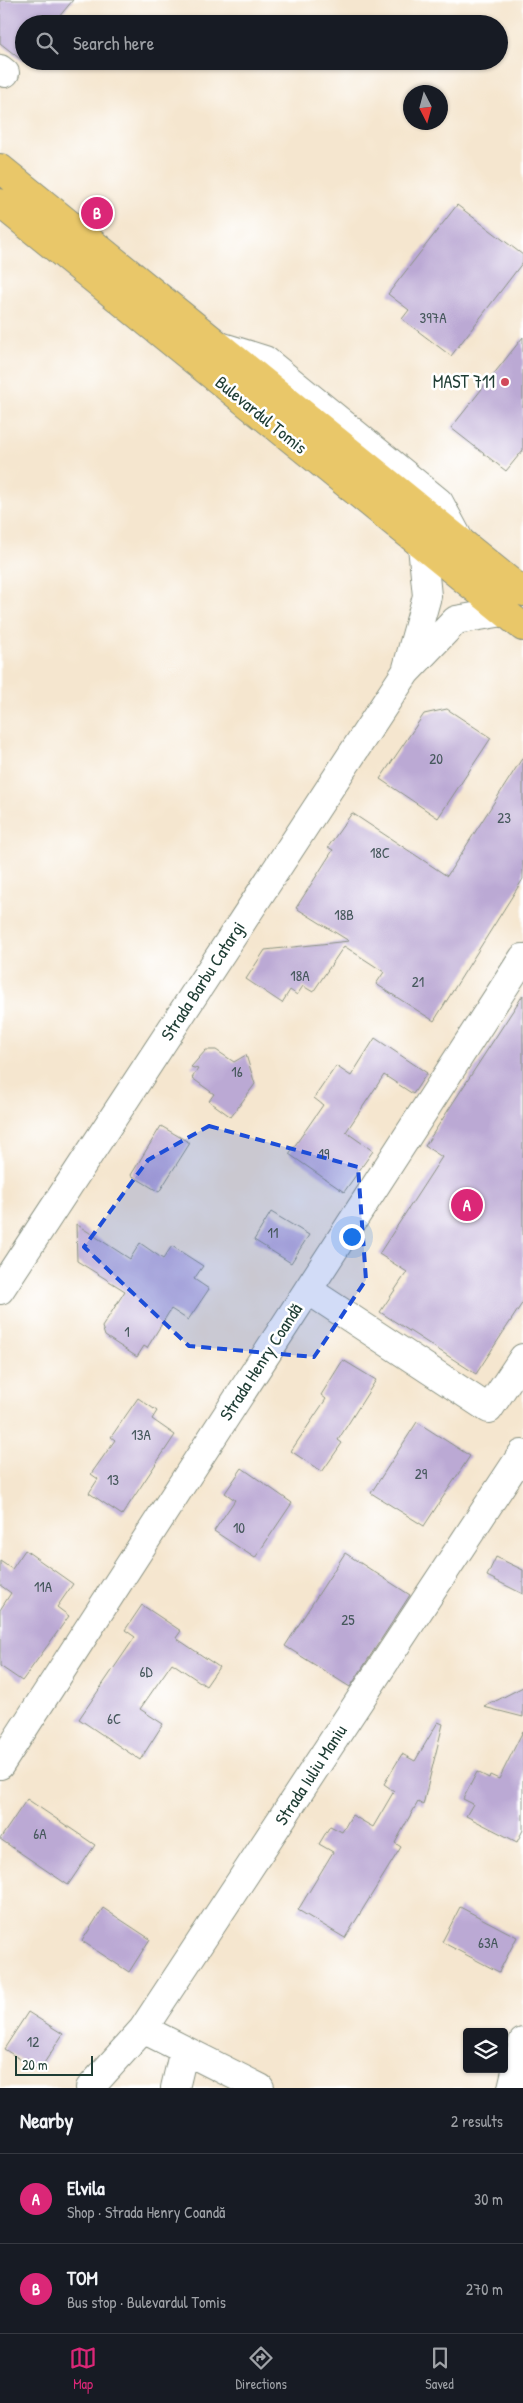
<!DOCTYPE html>
<meta charset="utf-8">
<style>
:root{--surface:#171b24;--page:#20242c;--text:#f1f3f6;--muted:#9ea1a6;--line:#363941;--accent:#db2777}
body{margin:0;font-family:"Patrick Hand",sans-serif;background:var(--page);color:var(--text)}
.controls{position:absolute;right:15px;bottom:15px;display:grid;overflow:hidden;border-radius:5px;box-shadow:0 1px 4px #0004}
.controls button{width:45px;height:45px;display:grid;place-items:center;padding:0;border:0;border-bottom:1px solid var(--line);background:var(--surface);color:var(--text);font:25px sans-serif}
.compass{position:absolute;left:403px;top:85px;width:45px;height:45px;border-radius:50%;background:var(--surface);box-shadow:0 1px 4px #0004;rotate:174deg}
.scale{position:absolute;left:15px;bottom:12px;width:78px;box-sizing:border-box;padding-left:5px;border:2px solid #1f3d34;border-top:0;font-size:14px;line-height:18px;white-space:nowrap;color:#1f3d34;-webkit-text-stroke:4px #fff;paint-order:stroke}
.you{position:absolute;left:351px;top:1236px;width:18px;height:18px;margin:-12px;border:4px solid #fff;border-radius:50%;background:#1a73e8;box-shadow:0 0 0 8px #1a73e833}
.badge{display:grid;place-items:center;width:32px;height:32px;border-radius:50%;background:var(--accent);color:#fff;font-size:16px;font-weight:700}
.pin{position:absolute;translate:-50% -50%;border:2px solid #fff;box-shadow:0 1px 5px #0006}
.list{margin:0;padding:0;list-style:none}
h2{display:flex;justify-content:space-between;align-items:center;height:65px;margin:0;padding:0 20px;font-size:21px}
h2 small{font-size:16px;font-weight:400;color:var(--muted)}
.list li{display:grid;grid-template-columns:32px 1fr auto;gap:15px;align-items:center;box-sizing:border-box;height:90px;padding:0 20px;border-top:1px solid var(--line)}
.list b{display:block;font-size:19px;white-space:nowrap}
.list p{margin:0;font-size:16px;white-space:nowrap;color:var(--muted)}
.list em{font-size:16px;font-style:normal;color:var(--muted)}
.icon{flex:none;width:28px;height:28px;fill:none;stroke:currentColor;stroke-width:2;stroke-linecap:round;stroke-linejoin:round}
.map{position:relative;flex:none;width:523px;height:2088px;overflow:hidden}
.search{position:absolute;background:var(--surface);box-shadow:0 1px 4px #0004;left:15px;right:15px;top:15px;height:55px;display:flex;align-items:center;gap:12px;box-sizing:border-box;padding:0 18px;border-radius:28px;color:var(--muted);font-size:19px}
.sheet{height:245px;background:var(--surface)}
nav{display:flex;justify-content:space-around;align-items:center;box-sizing:border-box;height:70px;border-top:1px solid var(--line);background:var(--surface);font-size:14px;color:var(--muted)}
nav a{display:grid;justify-items:center;gap:2px}
nav .on{color:var(--accent)}
.map>svg:first-child{display:block}
.building{fill:#bba9d4}
.lines{fill:none;stroke-linecap:round;stroke-linejoin:round}
.minor-casing{stroke:#8a9282;stroke-width:30}
.major-casing{stroke:#8a9282;stroke-width:30}
.minor{stroke:#fff;stroke-width:28}
.major{stroke:#e9c769;stroke-width:28}
.marked{fill:#1d4ed8;fill-opacity:0.2;stroke:#1d4ed8;stroke-width:4;stroke-dasharray:10 6;stroke-linejoin:round}
.poi-dot{fill:#d1495b;stroke:#fff;stroke-width:2}
.labels{text-anchor:middle;stroke-width:5;stroke-linejoin:round;paint-order:stroke}
.number-label{font-size:15px;fill:#46585c}
.poi-label{font-size:18px;fill:#1f3d34;stroke:#fff;text-anchor:end}
.street-label{font-size:18px;fill:#1f3d34;stroke:#fff}
</style>
<div class="map">
<svg width="523" height="2088" viewBox="0 0 523 2088">
<rect width="100%" height="100%" fill="#fff"/>
<filter id="ink" filterUnits="userSpaceOnUse"><feTurbulence type="fractalNoise" baseFrequency=".02" numOctaves="2"/><feDisplacementMap in="SourceGraphic" scale="10" xChannelSelector="R" yChannelSelector="G"/><feConvolveMatrix kernelMatrix="1 2 1 2 8 2 1 2 1" color-interpolation-filters="sRGB"/></filter>
<filter id="wash" filterUnits="userSpaceOnUse"><feTurbulence type="fractalNoise" baseFrequency=".0096" numOctaves="4" result="noise"/><feDisplacementMap in="SourceGraphic" scale="20" xChannelSelector="R" yChannelSelector="G"/><feGaussianBlur stdDeviation="1.12" result="paint"/><feColorMatrix in="noise" values="0 0 0 0 0 0 0 0 0 0 0 0 0 0 0 0 0 1.4 0 .05"/><feComposite in="paint" operator="in"/></filter>
<g filter="url(#wash)">
<rect width="100%" height="100%" fill="#f5e6cf"/>
<g id="blocks">
<path class="building" d="M0 0H73L53 24H24V62L0 43Z
M457 205 523 255V262L451 356 402 319 409 310 388 294Z
M523 337V450L506 471 451 428Z
M447 709 491 738 438 818 380 779 424 714Z
M523 757V879L434 1021 376 984 384 972 344 946 313 992 303 986 297 995 290 990 282 1003 246 979 265 950 349 941 296 908 333 850 328 847 352 813 447 876Z
M523 995V1302L476 1374 380 1312 407 1272 379 1254 442 1157 425 1146Z
M375 1038 427 1073 413 1094 384 1075 346 1132 373 1151 344 1192 289 1154 323 1105 314 1098 336 1066 351 1076Z
M206 1050H216L234 1062 246 1055 255 1084 231 1117 209 1101 214 1094 192 1078 198 1069 191 1067Z
M161 1126 190 1143 159 1192 131 1175Z
M271 1212 309 1235 291 1263 254 1240Z
M76 1224 130 1259 140 1243 163 1259 172 1246 203 1266 194 1279 209 1289 188 1320 171 1309 147 1348 144 1346 137 1357 105 1336 102 1327 125 1291 77 1261Z
M343 1360 376 1380 338 1440 342 1443 322 1472 291 1451 326 1399 321 1395Z
M138 1398 157 1411 152 1419 175 1435 122 1515 89 1493 98 1479 91 1474 115 1440 111 1437Z
M417 1422 470 1456 424 1526 371 1493Z
M242 1468 292 1503 255 1558 214 1531 235 1500 225 1493Z
M25 1550 73 1584 57 1607 69 1616 22 1681 0 1666V1610L11 1593 0 1585V1561L12 1569Z
M345 1553 410 1595 350 1687 285 1646Z
M496 1557 523 1570V1594L487 1576Z
M142 1605 181 1631 176 1638 219 1667 206 1686 172 1663 140 1709 163 1724 140 1760 79 1719 135 1637 125 1630Z
M523 1687V1717L484 1707Z
M438 1722 443 1724 423 1805 418 1802 406 1823 395 1843 401 1847 345 1938 298 1910 333 1852 319 1844 330 1826 342 1832 352 1815 373 1827 394 1791 384 1784 402 1754 415 1761Z
M523 1731V1830L517 1842 466 1816 473 1804 463 1799 477 1772 489 1778 490 1775 499 1779Z
M27 1799 95 1845 68 1885 0 1839Z
M460 1907 517 1937 499 1972 442 1942Z
M103 1908 150 1939 129 1972 82 1941Z
M28 2012 63 2034 39 2071 4 2049Z"/>
</g>
</g>
<g filter="url(#ink)">
<use href="#blocks" fill-opacity="0" stroke="#8a9282" stroke-width="1"/>
<g class="lines">
<g class="minor-casing">
<path id="minor" d="M0 69 5 73
M220 346 265 360 439 502 460 541
M407 668 427 596 422 546
M0 1290 406 672 456 620 503 612
M308 1290 489 1409 523 1358
M0 1765 523 958
M143 2029 260 2088
M90 2088 143 2029 522 1454
M175 2088 184 2050
M512 2088 523 2042"/>
</g>
<g class="major-casing">
<path id="major" d="M0 168 523 592
M0 203 523 627"/>
</g>
<use href="#minor" class="minor"/>
<use href="#major" class="major"/>
</g>
</g>
<path class="marked" d="M209 1126 358 1167 366 1280 314 1357 189 1346 84 1247 148 1160Z"/>
<circle class="poi-dot" cx="505" cy="382" r="5"/>
<g class="labels">
<g class="number-label">
<text x="433" y="323">397A</text>
<text x="436" y="764">20</text>
<text x="504" y="823">23</text>
<text x="380" y="858">18C</text>
<text x="344" y="920">18B</text>
<text x="300" y="981">18A</text>
<text x="418" y="987">21</text>
<text x="237" y="1077">16</text>
<text x="324" y="1159">19</text>
<text x="273" y="1238">11</text>
<text x="127" y="1337">1</text>
<text x="141" y="1440">13A</text>
<text x="421" y="1479">29</text>
<text x="113" y="1485">13</text>
<text x="239" y="1533">10</text>
<text x="43" y="1592">11A</text>
<text x="348" y="1625">25</text>
<text x="146" y="1677">6D</text>
<text x="114" y="1724">6C</text>
<text x="40" y="1839">6A</text>
<text x="488" y="1948">63A</text>
<text x="33" y="2047">12</text>
</g>
<g class="poi-label">
<text x="495" y="388">MAST 711</text>
</g>
<g class="street-label">
<text transform="translate(261 415) rotate(39)" y="6">Bulevardul Tomis</text>
<text transform="translate(203 981) rotate(-57)" y="6">Strada Barbu Catargi</text>
<text transform="translate(261 1362) rotate(-57)" y="6">Strada Henry Coandă</text>
<text transform="translate(311 1775) rotate(-57)" y="6">Strada Iuliu Maniu</text>
</g>
</g>
</svg>
<div class="controls">
<button><svg class="icon" aria-label="layers" viewBox="0 0 24 24"><path d="M12 4l9 5-9 5-9-5zM3 14l9 5 9-5"/></svg></button>
</div>
<svg class="compass" viewBox="-18 -18 36 36"><path d="M0-13l5 13h-10z" fill="#e53935"/><path d="M0 13l5-13h-10z" fill="#9ea1a6"/></svg>
<div class="scale">20 m</div>
<div class="you"></div>
<div class="pin badge" style="left:467px;top:1205px">A</div>
<div class="pin badge" style="left:97px;top:213px">B</div>
<div class="search"><svg class="icon" aria-label="search" viewBox="0 0 24 24"><circle cx="10" cy="10" r="6"/><path d="M15 15l6 6"/></svg>Search here</div>
</div>
<section class="sheet">
<h2>Nearby<small>2 results</small></h2>
<ul class="list">
<li><span class="badge">A</span><div><b>Elvila</b><p>Shop · Strada Henry Coandă</p></div><em>30 m</em></li>
<li><span class="badge">B</span><div><b>TOM</b><p>Bus stop · Bulevardul Tomis</p></div><em>270 m</em></li>
</ul>
</section>
<nav>
<a class="on"><svg class="icon" aria-label="map" viewBox="0 0 24 24"><path d="M3 6l6-2 6 2 6-2v14l-6 2-6-2-6 2zM9 4v14M15 6v14"/></svg>Map</a>
<a><svg class="icon" aria-label="directions" viewBox="0 0 24 24"><path d="M12 3l9 9-9 9-9-9zM9 14v-3h6M13 9l2 2-2 2"/></svg>Directions</a>
<a><svg class="icon" aria-label="saved" viewBox="0 0 24 24"><path d="M7 4h10v16l-5-4-5 4z"/></svg>Saved</a>
</nav>
